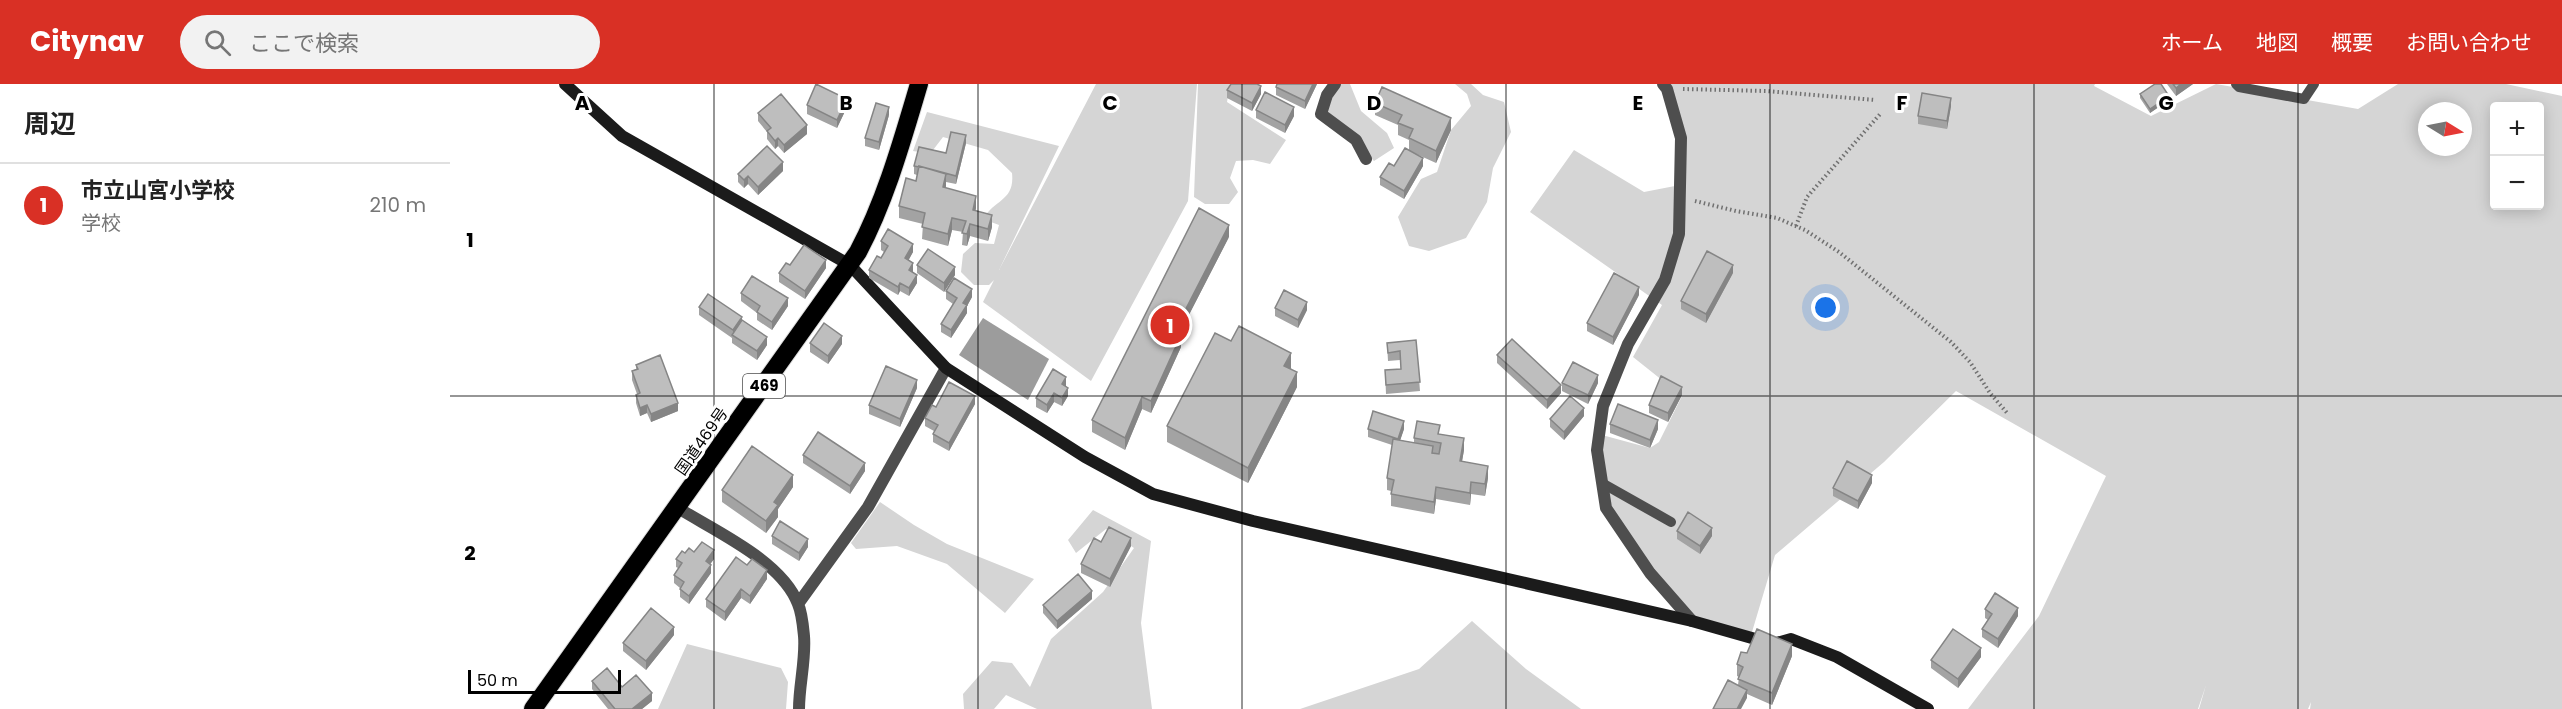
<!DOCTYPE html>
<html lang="ja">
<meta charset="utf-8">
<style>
:root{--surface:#fff;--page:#f2f2f2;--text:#222;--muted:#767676;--line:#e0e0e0;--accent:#d93025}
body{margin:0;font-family:Poppins,"Noto Sans JP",sans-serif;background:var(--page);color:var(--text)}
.controls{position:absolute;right:18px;top:18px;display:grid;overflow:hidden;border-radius:6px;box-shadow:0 3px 15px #0003}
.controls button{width:54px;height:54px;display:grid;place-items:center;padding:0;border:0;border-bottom:2px solid var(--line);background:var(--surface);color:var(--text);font:30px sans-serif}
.compass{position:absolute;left:1968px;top:18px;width:54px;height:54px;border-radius:50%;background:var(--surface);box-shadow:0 3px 15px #0003;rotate:100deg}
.scale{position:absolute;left:18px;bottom:15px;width:153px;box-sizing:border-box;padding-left:6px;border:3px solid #000;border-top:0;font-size:16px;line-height:21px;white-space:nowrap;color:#000;-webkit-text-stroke:4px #fff;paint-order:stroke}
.you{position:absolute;left:1376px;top:224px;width:21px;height:21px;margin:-15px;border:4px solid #fff;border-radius:50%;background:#1a73e8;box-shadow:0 0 0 9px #1a73e833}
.badge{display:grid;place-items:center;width:39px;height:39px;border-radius:50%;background:var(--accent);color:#fff;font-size:20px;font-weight:700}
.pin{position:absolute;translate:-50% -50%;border:3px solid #fff;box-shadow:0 2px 6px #0006}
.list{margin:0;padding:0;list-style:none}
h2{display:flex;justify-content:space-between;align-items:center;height:78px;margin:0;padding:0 24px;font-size:26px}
h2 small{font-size:20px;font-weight:400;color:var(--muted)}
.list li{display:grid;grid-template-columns:39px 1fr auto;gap:18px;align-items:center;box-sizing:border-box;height:84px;padding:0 24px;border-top:2px solid var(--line)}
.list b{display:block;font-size:22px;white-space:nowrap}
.list p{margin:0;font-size:20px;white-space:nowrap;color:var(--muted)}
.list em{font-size:20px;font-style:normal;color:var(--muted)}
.icon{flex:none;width:33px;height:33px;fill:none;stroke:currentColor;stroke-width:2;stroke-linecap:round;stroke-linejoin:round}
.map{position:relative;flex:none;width:2112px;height:625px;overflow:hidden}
header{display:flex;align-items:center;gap:36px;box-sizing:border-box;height:84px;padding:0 30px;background:var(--accent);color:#fff}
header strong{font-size:28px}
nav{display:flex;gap:33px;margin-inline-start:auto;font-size:21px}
.search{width:420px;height:54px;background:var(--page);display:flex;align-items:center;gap:15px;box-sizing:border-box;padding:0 21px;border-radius:33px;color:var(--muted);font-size:22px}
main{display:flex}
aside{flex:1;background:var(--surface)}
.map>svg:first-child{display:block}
.green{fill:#d5d5d5;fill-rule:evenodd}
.water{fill:#9c9c9c}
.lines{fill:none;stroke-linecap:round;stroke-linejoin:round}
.highway-casing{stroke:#dbdbdb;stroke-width:20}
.path{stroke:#707070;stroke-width:4;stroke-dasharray:1.5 3;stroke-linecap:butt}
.lane{stroke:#4e4e4e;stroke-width:10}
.street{stroke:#4e4e4e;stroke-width:12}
.secondary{stroke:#1b1b1b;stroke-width:12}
.highway{stroke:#000;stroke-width:18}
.wall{fill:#a3a3a3}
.shaded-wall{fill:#858585}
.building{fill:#bebebe;stroke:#858585;stroke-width:1.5}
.grid{fill:none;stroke:#000;stroke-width:1.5;stroke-opacity:0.55}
.labels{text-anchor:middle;stroke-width:6;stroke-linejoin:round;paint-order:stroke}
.shield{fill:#fff;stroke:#4c4c4c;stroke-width:1.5}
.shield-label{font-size:15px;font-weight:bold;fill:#000}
.street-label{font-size:16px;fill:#000;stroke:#fff}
.grid-label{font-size:20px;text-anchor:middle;font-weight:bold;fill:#000;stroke:#fff;stroke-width:6;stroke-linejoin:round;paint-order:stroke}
</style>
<header>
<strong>Citynav</strong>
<div class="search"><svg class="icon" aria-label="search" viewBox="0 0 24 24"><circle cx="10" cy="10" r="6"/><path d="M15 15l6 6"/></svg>ここで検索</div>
<nav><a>ホーム</a><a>地図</a><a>概要</a><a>お問い合わせ</a></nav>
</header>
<main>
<aside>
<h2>周辺<small></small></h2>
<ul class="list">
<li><span class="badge">1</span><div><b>市立山宮小学校</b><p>学校</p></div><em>210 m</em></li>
</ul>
</aside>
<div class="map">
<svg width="2112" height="625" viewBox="0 0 2112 625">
<rect width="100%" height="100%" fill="#fff"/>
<path class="green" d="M646 0H747L738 117 641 297 533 218 544 196 539 201H524L511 188 513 170 525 159 544 160 549 141 533 135C545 115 565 117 562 89L538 66 493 53 480 70 463 67 477 28 609 62 549 186Z
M748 0H780L777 18 836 56 820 80 803 76 786 77 780 94 788 108 779 120H755L744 113Z
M889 0H900L911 27 937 49 944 64 924 77 878 28 875 18Z
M1005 0H1021L1033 11 1054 18 1061 48 1043 84 1037 118 1016 154 979 167 959 162 948 133 971 95 987 88 1001 46 1021 22 1017 10Z
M1214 0H1645L1644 2 1701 32 1766 0 1908 25 1948 0H2056L2112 12V625H1860L1861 618 1858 625H1749L1756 601 1748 625H1518L1589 532 1656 392 1506 307 1434 378 1325 471 1302 548 1242 537 1172 448 1153 407 1152 351 1200 364 1209 358 1232 312 1183 273 1212 221 1080 128 1124 66 1194 108 1230 101 1233 57ZM2044 22H2090V122H2044ZM1977 27H2013V63H1977Z
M430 418 464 441 497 460 584 495 555 529 497 480 447 462 406 465 401 459Z
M643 426 701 457 691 539 702 625H587L556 611 544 625H514L513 610 542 577 562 579 580 603 601 555 653 508 684 464 656 445 626 469 618 456Z
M1022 537 1076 585 1131 625H850L969 585Z
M237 560 331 584 338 598 336 625H208Z"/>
<path class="water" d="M533 234 599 275 578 316 509 271Z"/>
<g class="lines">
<g class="highway-casing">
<path id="highway" d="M83 625 408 168C436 115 452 57 469 0"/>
</g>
<path class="path" d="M1233 5 1316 7 1425 16
M1245 117 1286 127 1327 134 1355 146 1389 168 1501 258 1520 278 1540 309 1558 330
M1346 142 1357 113 1431 29"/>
<path class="lane" d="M1786 0 1789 3 1854 15 1864 0
M1152 399 1221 438"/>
<path class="street" d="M885 0 877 11 871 30 906 56 916 75
M1213 0 1217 5 1231 54 1229 150 1215 196 1178 260 1153 322 1147 366 1156 424 1200 489 1242 537
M228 424C265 447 332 477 348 520 352 529 353 542 354 552 356 575 349 601 349 625
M348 520 418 423 496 284"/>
<path class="secondary" d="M115 0 172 52 400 181 496 284 635 373 703 410 803 437 1242 537 1323 560 1341 555 1387 573 1478 625"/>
<use href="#highway" class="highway"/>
</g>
<path class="wall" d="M867 0 855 25 826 11V3Z
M1717 0H1743L1726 12Z
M777 6 811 10 802 27 777 14Z
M1690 10 1719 16 1700 29 1690 14Z
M925 19 1001 46 986 79 964 69 973 82 954 115 930 101V93L944 82 959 66V56L948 51V41L925 31Z
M357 21 397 23 387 44 357 30Z
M1501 22 1497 45 1468 40V32Z
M806 26 844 32 835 49 806 34Z
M308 29 357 50 334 69 328 62 325 65 317 55V48L308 37Z
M439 31 429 66 415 62V54Z
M516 59 506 100 496 98V104L526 124 525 127 542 143 538 157 520 152 517 162 512 161 513 148 502 146 498 162 472 155 473 140 449 134V122L466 97 467 91 464 90V82Z
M333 87 308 111 298 100 294 104 288 98V90Z
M779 153 729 250 731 263 701 329 692 325 675 366 642 348V336Z
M431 157 463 168 458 176 467 199 459 212 450 207 448 211 419 194V186L431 174 434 168 431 166Z
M340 181 376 184 355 215 329 198V189Z
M467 181 505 191 494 208 467 189Z
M1283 189 1256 239 1231 225V217Z
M496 207 522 213 517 222V229L501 254 491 248V240L503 220 496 215Z
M291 209 338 222 322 246 307 236V229L291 217Z
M1189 211 1163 261 1137 247V239Z
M249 223 292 237 317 261 307 276 282 259V254L249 231Z
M825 224 857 226 848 244 825 232Z
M966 256 970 307 936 310 935 286 951 285 950 276 938 277 937 259Z
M360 259 392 260 378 280 360 268Z
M1047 271 1111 309 1097 325 1047 279Z
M186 281 228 327 201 338 197 329 190 332 186 319V311L187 310 182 296V287L186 285Z
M841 284 847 303 798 399 717 358V342Z
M1112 299H1148L1138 320 1112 307Z
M616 302 618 312 612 322 604 318 597 329 586 323V314Z
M467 304 450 343 419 330V321Z
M1232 311 1218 338 1199 329V321Z
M525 320 499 367 483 358V350L484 347 475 342V334L486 323Z
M1134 332 1114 356 1100 343V335Z
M1160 340 1208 345 1200 364 1160 349Z
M918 345H954L950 356 964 359V354L990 350 1014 366 1012 377 1038 394 1035 412 1021 410 1020 421 986 415 984 430 941 422V407L937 406V394L942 361 918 353Z
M353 371 415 387 400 410 353 379Z
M1422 399 1408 425 1383 412V404Z
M343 403 328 425V433L316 449 272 418V406Z
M1227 447 1262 452 1250 470 1227 455Z
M322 452 358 463 349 477 322 460Z
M651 458 681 462 660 503 631 489V480Z
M244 468 264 475 260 480 261 489 239 520 230 513V504L224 499V491L228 484 226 483V475Z
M317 495 300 520 291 514 275 537 256 523V515Z
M642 515 607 545 593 529V521Z
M1535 525 1568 532 1548 564 1532 553V545L1538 536 1535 534Z
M224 551 196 586 173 567V559Z
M1342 572 1322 621 1297 610V614L1288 601 1289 593 1287 592V580Z
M1531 573 1508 604 1481 584V576Z
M142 597 172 603 202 617 192 625H158L142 605Z"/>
<path class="shaded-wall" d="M863 0H867L855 25V17Z
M1731 0H1743L1726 12V4Z
M811 2V10L802 27V19Z
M1719 12V16L1700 29V25Z
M1501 14V22L1497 45V37Z
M397 15V23L387 44V36Z
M439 23V31L429 66V58Z
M844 23V32L835 49V41Z
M1001 34V46L986 79V67Z
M357 41V50L334 69V61Z
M516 51V59L506 100V92Z
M328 54V62L325 65V57Z
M973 74V82L954 115V107Z
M333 78V87L308 111V103Z
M496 90V102L493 115V103Z
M298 92V100L294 104V96Z
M526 112V124L523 138V126Z
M542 131V143L538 157V145Z
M502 134V146L498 162V150Z
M520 140V152L517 162V150Z
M779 141V153L724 260V248Z
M463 160V168L455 183V174Z
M376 176V184L355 215V207Z
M463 179V188L459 194V186Z
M1283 181V189L1256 239V230Z
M505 183V191L494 208V199Z
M467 191V199L459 212V204Z
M450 199V207L448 211V203Z
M1189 203V211L1163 261V253Z
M522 205V213L517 222V229L501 254V246L513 219Z
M338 214V222L322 246V238Z
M857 218V226L848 244V236Z
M292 233V241L283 251V246Z
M731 251V263L701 329V317Z
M392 252V260L378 280V272Z
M317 253V261L307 276V267Z
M841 269V284L834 297V282Z
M847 288V303L798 399V384Z
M1148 291V299L1138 320V311Z
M616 293V302L612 309V300Z
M467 296V304L450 343V335Z
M1111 301V309L1097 325V316Z
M1232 303V311L1218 338V329Z
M618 304V312L612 322V314Z
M604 309V318L597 329V321Z
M525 312V320L499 367V359Z
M692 313V325L675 366V354Z
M228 319V327L201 338V330Z
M197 321V329L190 332V324Z
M1134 324V332L1114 356V348Z
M1208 336V345L1200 364V356Z
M954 337V345L948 363V355Z
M1014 354V366L1010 389V377Z
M415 379V387L400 410V402Z
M1038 382V394L1035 412V400Z
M343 391V403L328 425V433L316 449V437L324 418Z
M1422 391V399L1408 425V417Z
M1021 398V410L1020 421V409Z
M986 403V415L984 430V418Z
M1262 444V452L1250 470V462Z
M681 454V462L660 503V495Z
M358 455V463L349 477V469Z
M264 466V475L256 486V477Z
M261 481V489L239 520V512Z
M317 486V495L300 520V512Z
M291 505V514L275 537V528Z
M642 507V515L607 545V537Z
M1568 524V532L1548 564V555Z
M224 543V551L196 586V577Z
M1342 560V572L1322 621V609Z
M1531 564V573L1508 604V595Z
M1297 606V614L1291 625H1287Z
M202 609V617L192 625H182Z"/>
<path class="building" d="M366 0 397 15 387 36 357 21Z
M781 0H807L811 2 802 19 777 6Z
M827 0H863L855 17 826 3Z
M1705 0H1711L1719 12 1700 25 1690 10Z
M1723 0H1731L1726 4Z
M932 3 1001 34 986 67 959 54 963 45 948 39 952 31 925 19Z
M815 8 844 23 835 41 806 26Z
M1472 9 1501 14 1497 37 1468 32Z
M331 10 357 41 334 61 328 54 325 57 317 47 321 44 308 29Z
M426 19 439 23 429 58 415 54Z
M501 48 516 51 506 92 469 82V83L464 82 469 63 496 69Z
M317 62 333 78 308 103 298 92 294 96 288 90Z
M955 64 973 74 954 107 930 93 939 79 944 82Z
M469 82 496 90 493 103 526 112 523 126 542 131 538 145 520 140 517 150 512 149 516 137 502 134 498 150 472 143 475 129 449 122 456 94 466 97Z
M749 124 779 141 724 248 731 251 701 317 692 313 675 354 642 336Z
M438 145 463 160 455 174 463 179 459 186 467 191 459 204 450 199 448 203 419 186 427 172 431 174 438 162 431 157Z
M354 161 376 176 355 207 329 189 336 179 340 181Z
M478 165 505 183 494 199 467 181Z
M1257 167 1283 181 1256 230 1231 217Z
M1164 189 1189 203 1163 253 1137 239Z
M302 192 338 214 322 238 307 228 310 222 291 209Z
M504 194 522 205 513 219 517 221 501 246 491 240 507 214 496 207Z
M834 206 857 218 848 236 825 224Z
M258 210 292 233 283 246 249 223Z
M292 236 317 253 307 267 282 251Z
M374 239 392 252 378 272 360 259Z
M789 242 841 269 834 282 847 288 798 384 717 342 765 249 781 257Z
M1062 255 1111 301 1097 316 1047 271Z
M966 256 970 298 936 301 935 286 951 285 950 267 938 269 937 259Z
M210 271 228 319 201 330 197 321 190 324 186 311 190 309 182 287 188 285 186 281Z
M1123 278 1148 291 1138 311 1112 299Z
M436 282 467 296 450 335 419 321Z
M603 285 616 293 612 300 618 304 612 314 604 309 597 321 586 314Z
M1211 292 1232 303 1218 329 1199 321Z
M499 298 525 312 499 359 483 350 488 341 475 334 482 321 486 323Z
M1120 312 1134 324 1114 348 1100 335Z
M1168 320 1208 336 1200 356 1160 340Z
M923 327 954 337 948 355 918 345Z
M967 337 990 341 988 350 1014 354 1010 377 1038 382 1035 400 1021 398 1020 409 986 403 984 418 941 410 944 396 937 394 943 355 983 362 982 369 989 370 991 359 964 354Z
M368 348 415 379 400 402 353 371Z
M302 362 343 391 324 418 328 421 316 437 272 406Z
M1397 377 1422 391 1408 417 1383 404Z
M1238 428 1262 444 1250 462 1227 447Z
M330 437 358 455 349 469 322 452Z
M659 443 681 454 660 495 631 480 644 454 651 458Z
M252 458 264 466 256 477 261 481 239 512 230 505 234 498 224 491 232 479 226 475 232 467 235 469 239 464 244 468Z
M286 473 297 481 302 475 317 486 300 512 291 505 275 528 256 515Z
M628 490 642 507 607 537 593 521Z
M1545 509 1568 524 1548 555 1532 545 1542 530 1535 525Z
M201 524 224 543 196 577 173 559Z
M1307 545 1342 560 1322 609 1288 595 1293 583 1287 580 1291 568 1297 569Z
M1503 545 1531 564 1508 595 1481 576Z
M157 584 172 603 186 591 202 609 182 625H165L142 597Z
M1278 596 1297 606 1287 625H1263Z"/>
<path class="grid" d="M264 0V625M528 0V625M792 0V625M1056 0V625M1320 0V625M1584 0V625M1848 0V625M0 312H2112"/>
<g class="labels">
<rect class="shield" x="293" y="290" width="42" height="24" rx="4.5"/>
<g class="shield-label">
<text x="314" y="307">469</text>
</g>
<g class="street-label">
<text transform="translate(251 357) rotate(-55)" y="6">国道469号</text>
</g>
</g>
<g class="grid-label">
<text x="132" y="26">A</text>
<text x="396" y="26">B</text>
<text x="660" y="26">C</text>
<text x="924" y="26">D</text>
<text x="1188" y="26">E</text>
<text x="1452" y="26">F</text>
<text x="1716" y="26">G</text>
<text x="20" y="163">1</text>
<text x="20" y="476">2</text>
</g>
</svg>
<div class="controls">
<button>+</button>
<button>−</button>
</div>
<svg class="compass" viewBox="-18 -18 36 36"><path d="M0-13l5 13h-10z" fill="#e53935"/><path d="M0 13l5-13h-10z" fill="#767676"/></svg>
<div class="scale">50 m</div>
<div class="you"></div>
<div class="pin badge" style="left:720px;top:241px">1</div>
</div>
</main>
